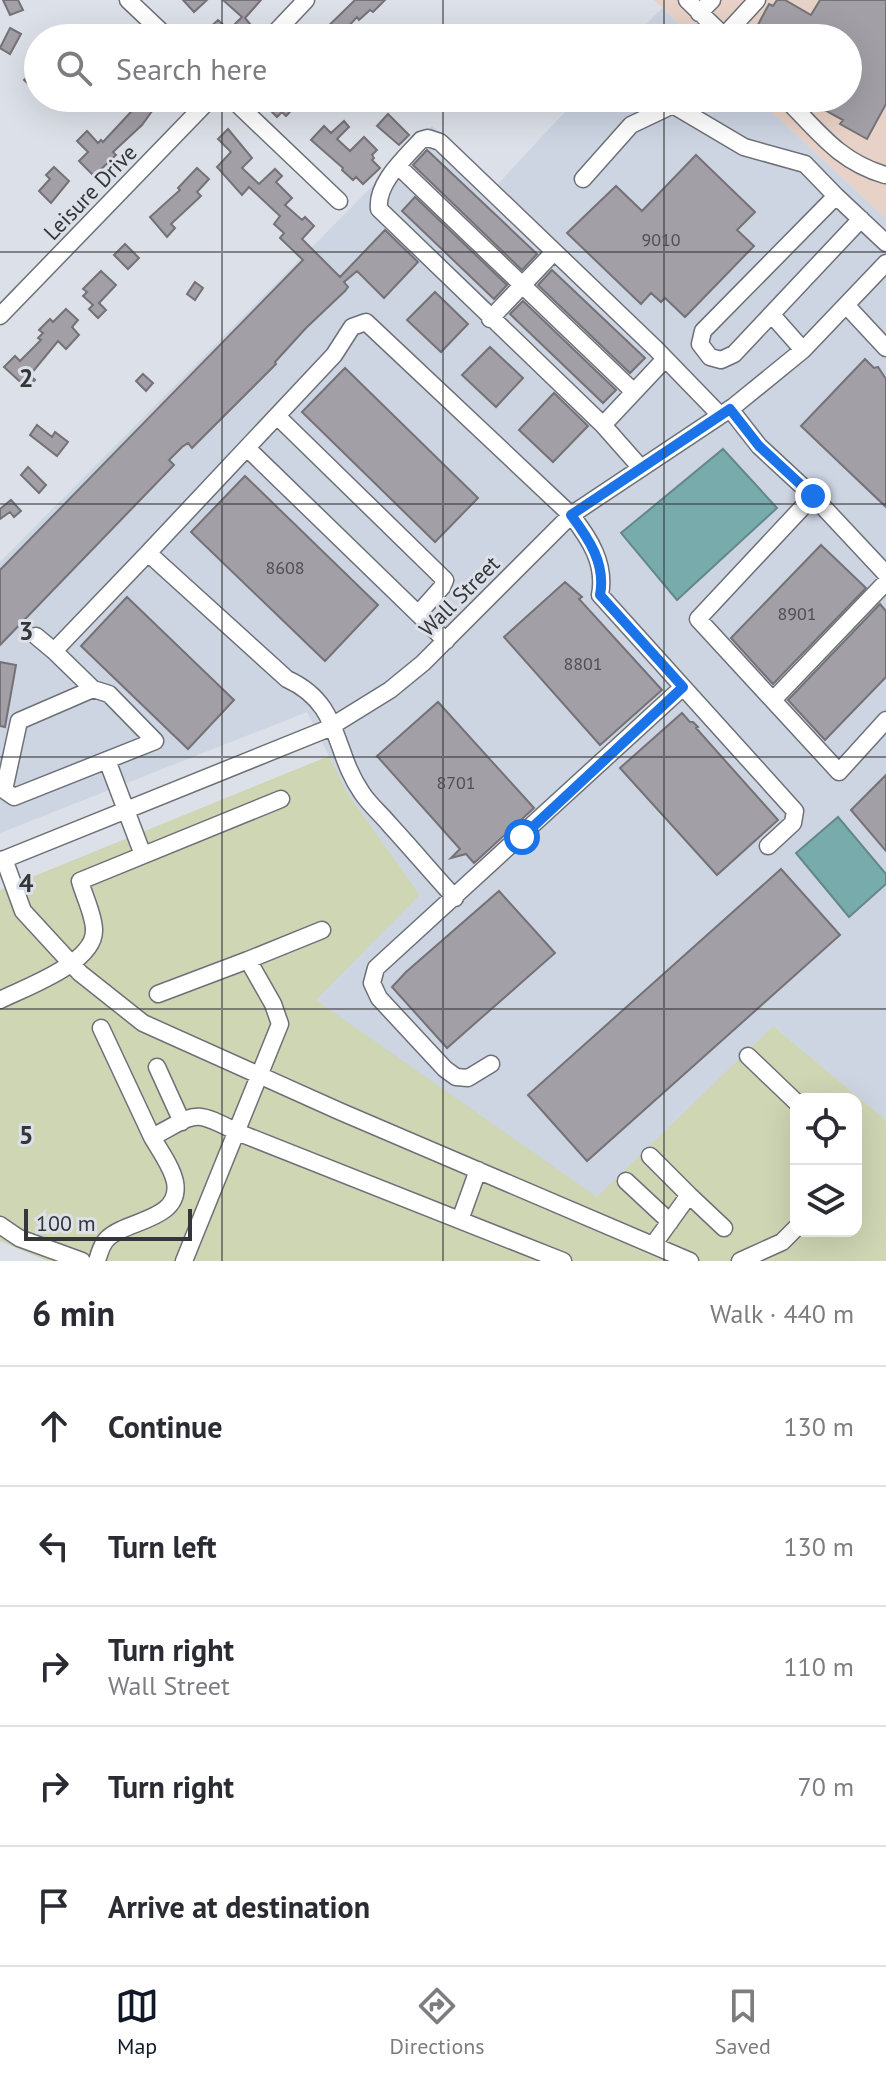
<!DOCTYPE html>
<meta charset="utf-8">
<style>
:root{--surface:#fff;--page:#f2f2f3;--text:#2b2b33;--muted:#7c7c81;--line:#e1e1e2;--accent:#111827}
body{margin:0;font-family:"PT Sans",sans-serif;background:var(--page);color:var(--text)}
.controls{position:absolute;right:24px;bottom:24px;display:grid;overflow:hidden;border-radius:16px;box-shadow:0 8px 32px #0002}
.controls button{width:72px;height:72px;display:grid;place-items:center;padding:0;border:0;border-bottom:2px solid var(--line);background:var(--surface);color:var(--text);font:40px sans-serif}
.scale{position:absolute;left:24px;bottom:20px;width:168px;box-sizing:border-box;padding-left:8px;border:4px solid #353639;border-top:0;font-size:22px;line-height:28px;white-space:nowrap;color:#353639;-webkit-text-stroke:6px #dce0e8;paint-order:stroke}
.stop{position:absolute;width:24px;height:24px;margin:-18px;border:6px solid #1a73e8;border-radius:50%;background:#fff}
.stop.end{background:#1a73e8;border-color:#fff;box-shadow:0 2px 8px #0008}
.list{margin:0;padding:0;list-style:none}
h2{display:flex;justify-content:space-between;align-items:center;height:104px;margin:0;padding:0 32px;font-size:34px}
h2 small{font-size:26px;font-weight:400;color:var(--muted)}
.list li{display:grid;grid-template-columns:52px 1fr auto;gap:24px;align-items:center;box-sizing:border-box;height:120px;padding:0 32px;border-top:2px solid var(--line)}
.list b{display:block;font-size:30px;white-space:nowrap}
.list p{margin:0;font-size:26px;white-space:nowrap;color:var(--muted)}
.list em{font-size:26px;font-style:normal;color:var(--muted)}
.icon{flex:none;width:44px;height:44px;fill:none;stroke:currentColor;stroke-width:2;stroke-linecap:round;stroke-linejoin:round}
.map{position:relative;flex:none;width:886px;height:1261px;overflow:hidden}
.search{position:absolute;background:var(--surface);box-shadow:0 8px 32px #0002;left:24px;right:24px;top:24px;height:88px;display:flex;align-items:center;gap:20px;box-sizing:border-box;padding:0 28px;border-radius:44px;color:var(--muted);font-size:30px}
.sheet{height:704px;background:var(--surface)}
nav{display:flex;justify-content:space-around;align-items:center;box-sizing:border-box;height:112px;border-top:2px solid var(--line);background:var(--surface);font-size:22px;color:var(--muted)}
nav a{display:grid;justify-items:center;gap:4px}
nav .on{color:var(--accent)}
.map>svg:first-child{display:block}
.commercial{fill:#e8d1c6}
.built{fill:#cdd4e2}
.green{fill:#ced6b4;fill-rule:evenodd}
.water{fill:#78abac;stroke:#64888a;stroke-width:2}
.building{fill:#a29fa6;stroke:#747177;stroke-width:2}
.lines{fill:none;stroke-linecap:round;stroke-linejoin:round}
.minor-casing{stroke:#6d7077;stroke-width:19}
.minor{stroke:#fff;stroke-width:16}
.route{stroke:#1a73e8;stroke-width:10}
.grid{fill:none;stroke:#353639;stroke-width:2;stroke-opacity:0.55}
.labels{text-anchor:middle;stroke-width:6;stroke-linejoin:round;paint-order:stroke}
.number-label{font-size:18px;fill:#505054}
.street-label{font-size:22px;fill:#353639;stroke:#dce0e8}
.grid-label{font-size:26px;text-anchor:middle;font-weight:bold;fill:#353639;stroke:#dce0e8;stroke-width:6;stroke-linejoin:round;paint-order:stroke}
</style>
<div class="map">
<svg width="886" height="1261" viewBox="0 0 886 1261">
<rect width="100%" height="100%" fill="#dce0e8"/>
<path class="commercial" d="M654 0H886V219L757 98H848V38H694Z"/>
<path class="built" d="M662 8 694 38H633Z
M578 98H757L886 219V1120L773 1026 598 1197 294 1064 315 1000 420 895 348 794 307 712 0 833V562L432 126 496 186Z"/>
<path class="green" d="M329 756 348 794 420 895 316 1000 597 1197 773 1026 886 1120V1261H47L0 1241V890ZM796 1099H856V1231H796Z"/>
<path class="water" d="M723 449 777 508 677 600 621 533Z
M838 817 886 874V884L849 917 796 853Z"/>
<path class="building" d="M3 0H18L23 10 10 15Z
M183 0H207L194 12Z
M223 0H261L245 18 250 24 241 33 246 38H215L207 30 218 20 229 30 242 17Z
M355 0H385L373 12 370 10 359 20 357 17 344 31 352 38H316Z
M777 0H785L811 15 820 0H886V104L867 139 840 124 843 120 803 98H848V38H751L769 4 773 6Z
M82 26 95 38H69Z
M10 28 21 34 10 54 0 48Z
M38 66V93L24 80Z
M138 98H164L158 109 155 107 142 125 113 152 116 155 94 176 79 161 88 152 77 141 87 131 98 143 101 140 103 142 142 100Z
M258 98H303L286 116 282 112 277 117Z
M388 114 409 135 399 145 377 126Z
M344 121 349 127 337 139 350 151 364 137 377 150 372 155 374 158 372 160 380 168 363 184 356 177 353 180 342 170 343 168 311 140 324 126 331 133Z
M228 129 252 158 242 168 259 184 275 169 282 176 276 182 292 198 285 205 302 220 305 217 314 226 302 239 340 277 385 230 418 262 384 298 357 271 344 282 348 287 345 291 306 328 275 362 276 364 192 448 188 443 182 447 169 460 174 465 0 645V570L303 260 280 238 284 233 274 224 280 216 249 187 242 195 217 167 231 152 218 139Z
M427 150 537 254 522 270 413 165Z
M696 155 755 212 737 230 754 246 685 317 665 298 661 302 651 293 641 304 567 233 616 186 642 211Z
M54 167 69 181 51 203 39 191 50 179 46 175Z
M197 168 209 179 197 192 201 196 171 224 175 228 167 237 150 217 180 190 178 188Z
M415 197 507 285 494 299 402 211Z
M125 244 139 258 128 269 114 255Z
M552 270 645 358 630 373 538 285Z
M101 271 116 285 99 303 106 310 98 318 89 309 93 305 83 296 87 292 83 289Z
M195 282 203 288 195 300 187 294Z
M435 292 468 324 441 352 407 320Z
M523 301 616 390 603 403 510 314Z
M66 309 78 320 72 327 79 335 66 349 58 341 30 375 35 380 27 388 4 367 15 356 20 361 41 340 38 338 43 333 39 330 50 319 53 322Z
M490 347 523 378 496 407 462 375Z
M865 359 874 368 878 367 886 379V507L801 426Z
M345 368 478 498 435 542 302 412Z
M143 374 153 383 146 391 136 381Z
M554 393 588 426 553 462 519 430Z
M37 425 52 437 55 432 68 442 57 456 30 435Z
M28 467 46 485 39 493 21 475Z
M245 476 378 605 325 661 191 532Z
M11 500 21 511 14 517 10 512 0 519V509Z
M821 545 866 588 773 684 731 638Z
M565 582 582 597 579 599 662 690 600 745 504 637Z
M127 597 234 700 188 749 81 646Z
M880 604 886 611V677L825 740 788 700Z
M0 662 16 665 5 727 0 726Z
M438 702 534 808 474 863 466 854 451 858 460 849 377 756Z
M682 713 690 722H693L698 727 696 728 778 820 717 875 620 768Z
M886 775V851L851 810Z
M781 869 840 935 587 1161 528 1095Z
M499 891 555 953 447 1048 392 987 406 972Z"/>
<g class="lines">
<g class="minor-casing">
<path id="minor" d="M128 0 168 38
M687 0 726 38
M699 13 712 0
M724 36 757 0
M270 38 306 0
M231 98 339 201
M785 98C818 131 838 161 885 175
M398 166 634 392
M583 179 631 125 673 105 744 147 805 164 836 196
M861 219 734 354 721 360 710 357 700 344 703 331 836 196 886 243
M846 305 886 348
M772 315 803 350
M0 316 211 98
M490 319 554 252
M730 409 759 446 813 496 886 574
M277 416 445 580 442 587 418 614
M603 425 665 359
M247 448 446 641
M641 468 603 425 379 209C376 183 405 158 421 140L428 138 440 142 656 349 720 415
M813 496 698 619 839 772 886 720
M36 636 54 651
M683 687 795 811 793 823 768 846
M93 689 19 721 4 790 14 797 155 741 109 694 93 689 54 651 148 553
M773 700 886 582
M107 760 143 855
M4 859 23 911 80 973 143 1023 339 1111 690 1261
M0 861 327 729 390 690 423 663 571 515 733 407 803 350 886 263
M455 898C433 874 412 849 390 825 381 814 369 804 362 793 332 750 342 704 287 679L148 553 334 355 352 327 366 322 571 515C590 539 606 564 600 595L683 687 376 968 372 983 379 998 445 1069 456 1077 468 1078 491 1064
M248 960 322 930
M158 994 248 960 273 1004 280 1024 184 1261
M0 1000C24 988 95 963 94 930 94 915 84 896 80 881L281 799
M101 1028 152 1137C197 1114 191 1108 237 1132L563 1261
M748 1056 796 1102
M157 1067 182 1122
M650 1156 689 1195
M626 1181 670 1222
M460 1220 478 1170
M0 1225 19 1238 82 1261
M653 1245 689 1195 724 1228
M97 1261C99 1254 102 1243 108 1238 127 1220 182 1220 175 1182 172 1167 160 1151 152 1137
M740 1261 782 1242 796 1228"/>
</g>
<use href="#minor" class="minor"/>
</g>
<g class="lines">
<path class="route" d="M522 837 683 687 600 595C606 564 589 539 571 515L730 409 759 446 813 496"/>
</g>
<path class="grid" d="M222 0V38M443 0V38M664 0V38M222 98V1261M443 98V1261M664 98V1261M0 252H886M0 504H886M0 757H886M0 1009H886"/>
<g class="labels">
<g class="number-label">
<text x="661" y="246">9010</text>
<text x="285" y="574">8608</text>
<text x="797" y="620">8901</text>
<text x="583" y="670">8801</text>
<text x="456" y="789">8701</text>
</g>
<g class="street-label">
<text transform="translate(90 192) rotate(-46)" y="8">Leisure Drive</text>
<text transform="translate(459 596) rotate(-45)" y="8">Wall Street</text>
</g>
</g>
<g class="grid-label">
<text x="26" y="387">2</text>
<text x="26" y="640">3</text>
<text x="26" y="892">4</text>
<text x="26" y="1144">5</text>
</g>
</svg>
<div class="controls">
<button><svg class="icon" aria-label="locate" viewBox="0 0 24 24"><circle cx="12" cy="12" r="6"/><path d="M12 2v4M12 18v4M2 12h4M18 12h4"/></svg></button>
<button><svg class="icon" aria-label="layers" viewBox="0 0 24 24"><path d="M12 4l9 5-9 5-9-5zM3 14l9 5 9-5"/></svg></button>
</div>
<div class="scale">100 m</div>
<div class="stop" style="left:522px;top:837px"></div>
<div class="stop end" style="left:813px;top:496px"></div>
<div class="search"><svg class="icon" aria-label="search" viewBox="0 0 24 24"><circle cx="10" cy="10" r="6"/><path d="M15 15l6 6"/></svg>Search here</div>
</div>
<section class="sheet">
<h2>6 min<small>Walk · 440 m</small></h2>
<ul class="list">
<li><svg class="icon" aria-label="ahead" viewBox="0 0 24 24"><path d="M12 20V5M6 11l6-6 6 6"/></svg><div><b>Continue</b></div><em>130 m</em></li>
<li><svg class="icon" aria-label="left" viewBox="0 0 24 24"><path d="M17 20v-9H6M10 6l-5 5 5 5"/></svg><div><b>Turn left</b></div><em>130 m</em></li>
<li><svg class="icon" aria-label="right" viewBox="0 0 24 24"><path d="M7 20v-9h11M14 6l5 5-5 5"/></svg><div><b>Turn right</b><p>Wall Street</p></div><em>110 m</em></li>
<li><svg class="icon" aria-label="right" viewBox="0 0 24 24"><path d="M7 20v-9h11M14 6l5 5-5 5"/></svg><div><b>Turn right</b></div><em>70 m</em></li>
<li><svg class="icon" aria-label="arrive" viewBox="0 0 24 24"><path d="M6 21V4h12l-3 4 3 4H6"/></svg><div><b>Arrive at destination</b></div></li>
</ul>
</section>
<nav>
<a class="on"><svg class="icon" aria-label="map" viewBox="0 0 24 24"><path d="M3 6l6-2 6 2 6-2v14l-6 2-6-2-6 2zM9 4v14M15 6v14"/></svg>Map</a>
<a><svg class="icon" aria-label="directions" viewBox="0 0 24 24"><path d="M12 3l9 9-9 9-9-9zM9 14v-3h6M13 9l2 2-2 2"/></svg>Directions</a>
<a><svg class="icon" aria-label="saved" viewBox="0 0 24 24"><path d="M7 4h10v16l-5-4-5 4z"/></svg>Saved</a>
</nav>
